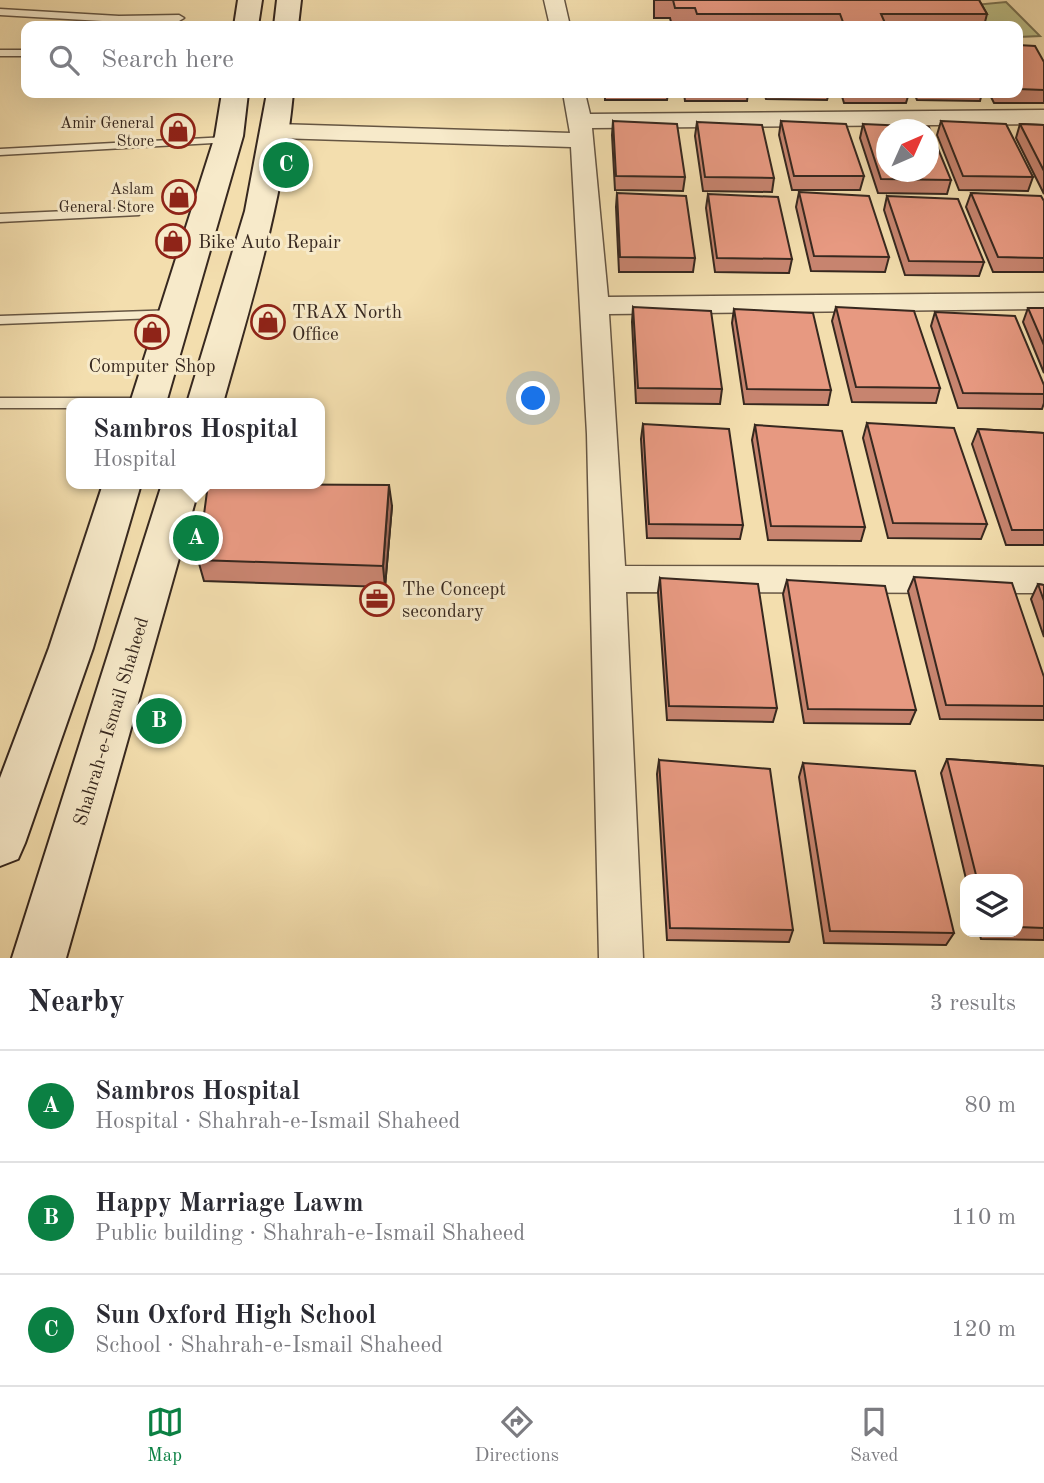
<!DOCTYPE html>
<meta charset="utf-8">
<style>
:root{--surface:#fff;--page:#f2f2f3;--text:#2b2b33;--muted:#7c7c81;--line:#e1e1e2;--accent:#0b8043}
body{margin:0;font-family:"Old Standard TT",serif;background:var(--page);color:var(--text)}
.controls{position:absolute;right:21px;bottom:21px;display:grid;overflow:hidden;border-radius:14px;box-shadow:0 7px 28px #0002}
.controls button{width:63px;height:63px;display:grid;place-items:center;padding:0;border:0;border-bottom:2px solid var(--line);background:var(--surface);color:var(--text);font:35px sans-serif}
.compass{position:absolute;left:876px;top:119px;width:63px;height:63px;border-radius:50%;background:var(--surface);box-shadow:0 7px 28px #0002;rotate:45deg}
.you{position:absolute;left:534px;top:399px;width:24px;height:24px;margin:-18px;border:5px solid #fff;border-radius:50%;background:#1a73e8;box-shadow:0 0 0 10px #1a73e833}
.badge{display:grid;place-items:center;width:46px;height:46px;border-radius:50%;background:var(--accent);color:#fff;font-size:23px;font-weight:700}
.pin{position:absolute;translate:-50% -50%;border:4px solid #fff;box-shadow:0 2px 7px #0006}
.popup{position:absolute;left:66px;top:398px;width:259px;height:91px;box-sizing:border-box;display:grid;place-content:center;border-radius:14px;background:var(--surface);filter:drop-shadow(0 2px 5px #0005);font-size:23px;white-space:nowrap;color:var(--muted)}
.popup b{font-size:26px;color:var(--text)}
.popup::after{content:'';position:absolute;left:50%;top:100%;margin-left:-14px;border:14px solid transparent;border-top-color:var(--surface)}
.list{margin:0;padding:0;list-style:none}
h2{display:flex;justify-content:space-between;align-items:center;height:91px;margin:0;padding:0 28px;font-size:30px}
h2 small{font-size:23px;font-weight:400;color:var(--muted)}
.list li{display:grid;grid-template-columns:46px 1fr auto;gap:21px;align-items:center;box-sizing:border-box;height:112px;padding:0 28px;border-top:2px solid var(--line)}
.list b{display:block;font-size:26px;white-space:nowrap}
.list p{margin:0;font-size:23px;white-space:nowrap;color:var(--muted)}
.list em{font-size:23px;font-style:normal;color:var(--muted)}
.icon{flex:none;width:38px;height:38px;fill:none;stroke:currentColor;stroke-width:2;stroke-linecap:round;stroke-linejoin:round}
.map{position:relative;flex:none;width:1044px;height:958px;overflow:hidden}
.search{position:absolute;background:var(--surface);box-shadow:0 7px 28px #0002;left:21px;right:21px;top:21px;height:77px;display:flex;align-items:center;gap:18px;box-sizing:border-box;padding:0 24px;border-radius:14px;color:var(--muted);font-size:26px}
.sheet{height:427px;background:var(--surface)}
nav{display:flex;justify-content:space-around;align-items:center;box-sizing:border-box;height:98px;border-top:2px solid var(--line);background:var(--surface);font-size:19px;color:var(--muted)}
nav a{display:grid;justify-items:center;gap:4px}
nav .on{color:var(--accent)}
.map>svg:first-child{display:block}
.green{fill:#bec088;stroke:#7a7454;stroke-width:2}
.lines{fill:none;stroke-linecap:round;stroke-linejoin:round}
.service-casing{stroke:#665643;stroke-width:3}
.minor-casing{stroke:#665643;stroke-width:3}
.secondary-casing{stroke:#37281f;stroke-width:4}
.service{fill:#f7eaca;fill-rule:evenodd}
.minor{fill:#f7eaca;fill-rule:evenodd}
.secondary{fill:#f7eaca;fill-rule:evenodd}
.wall{fill:#c7846f;stroke:#37281f;stroke-width:2}
.shaded-wall{fill:#a26b5a;stroke:#37281f;stroke-width:2}
.building{fill:#e79981;stroke:#37281f;stroke-width:2;fill-rule:evenodd}
.labels{text-anchor:middle;stroke-width:6;stroke-linejoin:round;paint-order:stroke}
.far-poi-label{font-size:16px;fill:#37281f;stroke:#f7eaca;text-anchor:end}
.poi-label{font-size:19px;fill:#37281f;stroke:#f7eaca;text-anchor:start}
.street-label{font-size:19px;fill:#37281f;stroke:#f7eaca}
</style>
<div class="map">
<svg width="1044" height="958" viewBox="0 0 1044 958">
<rect width="100%" height="100%" fill="#f3deae"/>
<filter id="stains"><feTurbulence type="fractalNoise" baseFrequency=".00286" numOctaves="4"/><feColorMatrix values="0 0 0 0 .2 0 0 0 0 .09 0 0 0 0 .02 0 0 0 .5 -.17"/></filter>
<radialGradient id="worn" r=".72"><stop offset=".6" stop-color="#630" stop-opacity="0"/><stop offset="1" stop-color="#630" stop-opacity=".3"/></radialGradient>
<path class="green" d="M1006 2 1040 36 1018 37V26H974L963 6Z"/>
<g class="lines">
<g class="service-casing">
<path id="service" d="M0 9 119 16 179 15 184 18 179 21 119 22 0 15Z
M0 50H26V56H0Z
M227 137 231 138V142L0 155V149Z
M135 208 141 212 139 215 0 222V214Z
M177 310 182 311 184 314 182 317 0 324V316Z
M0 398H148L155 403H72V408H0Z"/>
</g>
<g class="minor-casing">
<path id="minor" d="M544 0H564L570 26H550Z
M563 93H585L590 114 1044 110V124L592 128 608 297 1044 293V309L609 314 625 566 1044 567V593L626 592 643 958H599L587 434 571 147 277 138 269 136 266 131 269 126 277 124 570 133Z"/>
</g>
<g class="secondary-casing">
<path id="secondary" d="M238 0H262L258 26H234Z
M277 0H301L298 26H274Z
M222 93H248L243 136 166 403H130L215 136Z
M267 93H293C283 200 252 300 223 403H187L245 211Z
M103 484H141L93 648 25 843 18 859 0 866V778L49 648Z
M162 484H200L66 958H12Z"/>
</g>
<use href="#service" class="service"/>
<use href="#minor" class="minor"/>
<use href="#secondary" class="secondary"/>
</g>
<path class="wall" d="M654 0H979L987 14 984 26H672L670 18H654Z
M1018 45 1044 62V103H994L989 93H1018Z
M605 93H668L667 100H605Z
M684 93H748L747 101H685Z
M764 93H829L827 100 766 99Z
M841 93H909L906 103H844Z
M914 93H982L980 101 917 100Z
M613 121 685 177 683 191 615 190 612 135Z
M781 121 864 176 860 190H792L779 135Z
M941 121 1033 177 1028 191 959 190 937 135Z
M697 122 774 178 772 192 703 191 695 136Z
M863 124 951 180 947 194 878 193 860 138Z
M1020 124 1044 125V194L1016 138Z
M799 192 889 257 885 272 811 271 796 207Z
M617 193 695 258 693 272H619L616 207Z
M971 193 1044 201V272H993L966 207Z
M708 194 792 259 789 273 715 272 706 208Z
M887 196 984 262 979 276 905 275 884 210Z
M633 307 722 389 720 404 636 403 632 322Z
M836 307 940 388 936 403 852 402 832 321Z
M1028 308H1044V373L1023 322Z
M734 309 831 390 828 405 744 404 732 323Z
M935 312 1044 385V403L1042 409 958 408 931 326Z
M867 423 987 524 981 539 888 538 863 438Z
M643 424 743 525 740 539 647 538 641 439Z
M755 425 865 527 861 541 768 540 752 440Z
M978 429 1044 433V545H1006L972 444Z
M392 506 385 587 204 581 198 560Z
M914 577 1044 677V720L940 719 908 591Z
M660 578 777 708 773 722 667 720 658 592Z
M787 580 916 710 910 724 804 723 783 594Z
M1038 584 1044 585V637L1031 599Z
M947 759 1044 766V940L981 939 979 932H1018V879H966L941 773Z
M659 760 793 930 789 942 667 940 657 774Z
M803 763 954 933 946 945 824 943 799 777Z"/>
<path class="shaded-wall" d="M389 485 392 506 385 587 383 566Z"/>
<path class="building" d="M673 0H979L987 14H881L885 23 843 22 840 14H697L695 8H675Z
M1018 45 1035 46 1044 62V90L1018 89Z
M613 121 677 124 685 177 616 176Z
M781 121 846 124 864 176H794Z
M941 121 1006 124 1033 177 963 176Z
M697 122 762 125 774 178 705 177Z
M863 124 929 127 951 180 881 179ZM886 130H928V172H886Z
M1020 124 1044 125V171Z
M799 192 869 196 889 257 814 256Z
M617 193 686 196 695 258 620 257Z
M971 193 1041 196 1044 201V258L998 257Z
M708 194 778 197 792 259 717 258Z
M887 196 958 199 984 262 909 261Z
M633 307 711 311 722 389 638 388Z
M836 307 914 311 940 388 856 387Z
M1028 308H1044V345Z
M734 309 813 313 831 390 747 389Z
M935 312 1015 316 1044 385V394L963 393Z
M867 423 954 428 987 524 893 523Z
M643 424 729 429 743 525 649 524Z
M755 425 842 431 865 527 771 526Z
M978 429 1044 433V530H1012Z
M208 484 389 485 383 566 198 560Z
M914 577 1012 583 1044 677V706L946 705Z
M660 578 758 584 777 708 669 706Z
M787 580 885 586 916 710 808 709Z
M1038 584 1044 585V601Z
M947 759 1044 766V928L1018 927V879H977Z
M659 760 770 769 793 930 670 928Z
M803 763 915 771 954 933 830 931Z"/>
<defs>
<g id="shop-ring" transform="scale(1.75)"><circle r="9.5" fill="#f7eaca" stroke="#8f2418" stroke-width="1.5"/><path d="M-5-2.5h2.3a2.7 3.5 0 0 1 5.4 0H5L5.5 6h-11ZM-1.5-2.5h3a1.5 2.3 0 0 0-3 0Z" fill="#8f2418"/></g>
<g id="office-ring" transform="scale(1.75)"><circle r="9.5" fill="#f7eaca" stroke="#8f2418" stroke-width="1.5"/><path d="M-6-3h4V-5.5h4V-3h4V5H-6ZM-1-4.5V-3h2v-1.5ZM-6 0V1H6V0Z" fill="#8f2418"/></g>
</defs>
<g fill-rule="evenodd">
<use href="#shop-ring" x="178" y="131"/>
<use href="#shop-ring" x="179" y="197"/>
<use href="#shop-ring" x="173" y="241"/>
<use href="#shop-ring" x="268" y="322"/>
<use href="#shop-ring" x="152" y="332"/>
<use href="#office-ring" x="377" y="599"/>
</g>
<g class="labels">
<g class="far-poi-label">
<text x="154" y="128">Amir General<tspan x="154" dy="18">Store</tspan></text>
<text x="154" y="194">Aslam<tspan x="154" dy="18">General Store</tspan></text>
</g>
<g class="poi-label">
<text x="198" y="248">Bike Auto Repair</text>
<text x="292" y="318">TRAX North<tspan x="292" dy="22">Office</tspan></text>
<text x="152" y="372" text-anchor="middle">Computer Shop</text>
<text x="402" y="595">The Concept<tspan x="402" dy="22">secondary</tspan></text>
</g>
<g class="street-label">
<text transform="translate(110 721) rotate(-73)" y="7">Shahrah-e-Ismail Shaheed</text>
</g>
</g>
<rect width="100%" height="100%" filter="url(#stains)"/>
<rect width="100%" height="100%" fill="url(#worn)"/>
</svg>
<div class="controls">
<button><svg class="icon" aria-label="layers" viewBox="0 0 24 24"><path d="M12 4l9 5-9 5-9-5zM3 14l9 5 9-5"/></svg></button>
</div>
<svg class="compass" viewBox="-18 -18 36 36"><path d="M0-13l5 13h-10z" fill="#e53935"/><path d="M0 13l5-13h-10z" fill="#7c7c81"/></svg>
<div class="you"></div>
<div class="pin badge" style="left:196px;top:538px">A</div>
<div class="popup"><b>Sambros Hospital</b>Hospital</div>
<div class="pin badge" style="left:159px;top:721px">B</div>
<div class="pin badge" style="left:286px;top:165px">C</div>
<div class="search"><svg class="icon" aria-label="search" viewBox="0 0 24 24"><circle cx="10" cy="10" r="6"/><path d="M15 15l6 6"/></svg>Search here</div>
</div>
<section class="sheet">
<h2>Nearby<small>3 results</small></h2>
<ul class="list">
<li><span class="badge">A</span><div><b>Sambros Hospital</b><p>Hospital · Shahrah-e-Ismail Shaheed</p></div><em>80 m</em></li>
<li><span class="badge">B</span><div><b>Happy Marriage Lawm</b><p>Public building · Shahrah-e-Ismail Shaheed</p></div><em>110 m</em></li>
<li><span class="badge">C</span><div><b>Sun Oxford High School</b><p>School · Shahrah-e-Ismail Shaheed</p></div><em>120 m</em></li>
</ul>
</section>
<nav>
<a class="on"><svg class="icon" aria-label="map" viewBox="0 0 24 24"><path d="M3 6l6-2 6 2 6-2v14l-6 2-6-2-6 2zM9 4v14M15 6v14"/></svg>Map</a>
<a><svg class="icon" aria-label="directions" viewBox="0 0 24 24"><path d="M12 3l9 9-9 9-9-9zM9 14v-3h6M13 9l2 2-2 2"/></svg>Directions</a>
<a><svg class="icon" aria-label="saved" viewBox="0 0 24 24"><path d="M7 4h10v16l-5-4-5 4z"/></svg>Saved</a>
</nav>
